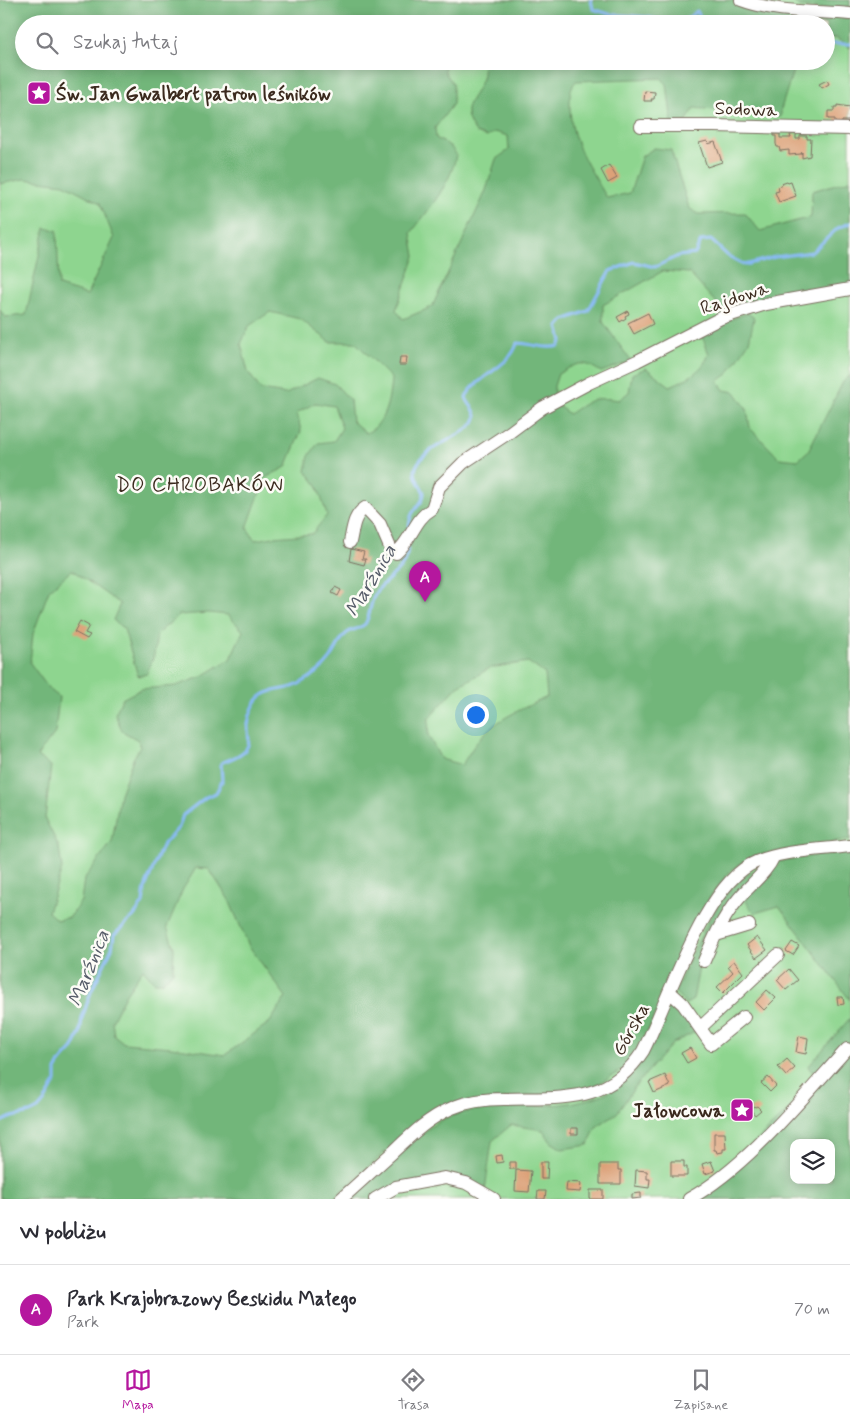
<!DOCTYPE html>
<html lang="pl">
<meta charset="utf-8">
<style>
:root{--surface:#fff;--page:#f7f7f7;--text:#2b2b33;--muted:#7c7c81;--line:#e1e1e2;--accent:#b5179e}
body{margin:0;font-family:Mynerve,sans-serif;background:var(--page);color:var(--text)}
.controls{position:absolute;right:15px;bottom:15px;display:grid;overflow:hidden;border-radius:10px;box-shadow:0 2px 12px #0003}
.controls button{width:45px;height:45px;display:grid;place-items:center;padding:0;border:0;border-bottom:1px solid var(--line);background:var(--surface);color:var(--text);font:25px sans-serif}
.you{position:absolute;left:475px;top:714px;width:18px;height:18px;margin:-12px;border:4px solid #fff;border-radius:50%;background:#1a73e8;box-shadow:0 0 0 8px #1a73e833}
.badge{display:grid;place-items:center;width:32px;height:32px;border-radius:50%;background:var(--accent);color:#fff;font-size:16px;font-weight:700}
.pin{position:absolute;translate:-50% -41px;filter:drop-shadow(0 1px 2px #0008)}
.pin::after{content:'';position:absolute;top:26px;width:18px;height:15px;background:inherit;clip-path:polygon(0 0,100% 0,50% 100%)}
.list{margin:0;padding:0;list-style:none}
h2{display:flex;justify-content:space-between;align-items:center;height:65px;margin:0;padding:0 20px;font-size:21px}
h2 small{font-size:16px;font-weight:400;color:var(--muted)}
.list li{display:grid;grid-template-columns:32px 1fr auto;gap:15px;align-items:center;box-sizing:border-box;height:90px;padding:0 20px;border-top:1px solid var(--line)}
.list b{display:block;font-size:19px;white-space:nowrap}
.list p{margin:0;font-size:16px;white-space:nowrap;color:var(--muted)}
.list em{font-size:16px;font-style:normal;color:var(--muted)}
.icon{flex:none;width:28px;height:28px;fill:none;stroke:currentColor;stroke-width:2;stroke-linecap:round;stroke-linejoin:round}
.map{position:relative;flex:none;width:850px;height:1199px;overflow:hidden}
.search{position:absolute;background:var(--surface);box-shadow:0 2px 12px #0003;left:15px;right:15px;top:15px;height:55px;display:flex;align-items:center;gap:12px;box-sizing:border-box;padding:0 18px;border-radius:28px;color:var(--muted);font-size:19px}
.sheet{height:155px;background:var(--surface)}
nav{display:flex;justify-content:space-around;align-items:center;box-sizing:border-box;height:70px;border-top:1px solid var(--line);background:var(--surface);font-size:14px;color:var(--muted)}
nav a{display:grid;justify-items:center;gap:2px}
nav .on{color:var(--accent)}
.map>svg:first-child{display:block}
.green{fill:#8ed58f;stroke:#648056;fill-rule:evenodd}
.forest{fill:#72b67a;stroke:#56704c;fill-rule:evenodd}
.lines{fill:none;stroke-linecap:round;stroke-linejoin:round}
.stream{stroke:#88baf5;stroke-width:3}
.building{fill:#dca178}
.minor-casing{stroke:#7d6f61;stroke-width:14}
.minor{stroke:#fff;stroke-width:12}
.labels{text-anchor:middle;stroke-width:5;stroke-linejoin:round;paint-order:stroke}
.poi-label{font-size:19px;font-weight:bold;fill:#3b2a1e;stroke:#fdfcf7;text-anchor:start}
.street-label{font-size:19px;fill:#3b2a1e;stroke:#fdfcf7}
.neighbourhood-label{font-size:20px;letter-spacing:1px;fill:#3b2a1e;stroke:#fdfcf7}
.water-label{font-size:20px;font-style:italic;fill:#565c69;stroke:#fdfcf7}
</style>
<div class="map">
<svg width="850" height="1199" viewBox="0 0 850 1199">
<rect width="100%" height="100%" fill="#fdfcf7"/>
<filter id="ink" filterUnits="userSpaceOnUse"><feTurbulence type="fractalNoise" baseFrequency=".02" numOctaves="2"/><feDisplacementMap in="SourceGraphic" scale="10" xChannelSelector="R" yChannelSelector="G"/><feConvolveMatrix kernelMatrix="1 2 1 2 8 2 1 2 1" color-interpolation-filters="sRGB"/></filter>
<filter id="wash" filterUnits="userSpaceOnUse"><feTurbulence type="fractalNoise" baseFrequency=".0096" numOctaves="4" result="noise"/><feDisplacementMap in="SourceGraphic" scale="20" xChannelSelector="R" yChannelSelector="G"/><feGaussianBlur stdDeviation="1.12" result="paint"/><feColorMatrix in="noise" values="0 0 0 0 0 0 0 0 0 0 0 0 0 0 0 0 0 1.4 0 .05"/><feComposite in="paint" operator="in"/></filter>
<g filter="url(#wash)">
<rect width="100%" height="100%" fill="#f8eedd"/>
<path class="green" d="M0 0H850V1199H0ZM24 24H826V61H24ZM794 1143H831V1180H794Z"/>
<path class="forest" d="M0 0H733L766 11 850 18V48L836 38 826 39V24H24V61H444L445 72 453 84V104L435 128 436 138 450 146 456 154C453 181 427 212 411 233L415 256 396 310 403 319 432 307 485 193 496 159 509 150 508 136 495 132 487 137 476 133C456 105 474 103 482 78 484 73 483 66 483 61H797L795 64 781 109V117L694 108 685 124H672L667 84 661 78 576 81C570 88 570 93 570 102 569 141 589 166 607 198L630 193 642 156 654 148 671 150 689 208 698 214 745 213 760 231 811 217 812 191 850 180V287L725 313 689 273 663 271 603 305V322L631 361 601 372C581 359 578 363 558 374L554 386V403L569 414C590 400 593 396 619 400L629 392 632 374 646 368 670 386C687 379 702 372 709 354L700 331 748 313 754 318 749 342 728 374 718 381 724 390 735 392 747 409 750 428 779 458 798 460 808 451 843 382 850 375V839L754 856 732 869 713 893 704 907 643 1042 624 1069 589 1089 446 1105 428 1113 414 1125 334 1199H0V310L5 317 26 315 45 228 57 230 59 286 87 295 114 238 100 203 64 184 24 179 0 184ZM270 312 300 319 330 342H355L391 378C390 396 386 425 366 433L352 421 350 400 335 384 318 378 286 394 261 390 248 372 241 344 249 326ZM315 403 334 406 342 428 334 441 318 443 309 456 306 471 317 485 327 515 312 534 273 537 255 540 247 528 265 478 286 467 301 431 297 413ZM72 570 120 604 113 620 124 629 138 676 147 674 154 655 157 634 179 615 209 613 228 615 243 631 230 659 201 677 176 686 141 689 122 699 115 714 122 731 138 740 140 747 133 759 120 794 112 842 84 879 81 901 70 917 57 920 48 912 62 869 59 847 45 819 51 766 37 756 55 733 59 697 49 689 30 663 33 634 49 590ZM528 662 545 674 547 697C527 707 505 715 488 730 477 740 469 753 462 765L441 759 428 735 429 718 458 686 490 668ZM196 868 209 869 229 900 249 946 286 997 270 1022 225 1055 171 1047 124 1043 114 1035 112 1021 125 995 143 969 154 982H163L173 971 174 948 167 927 183 889Z
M795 0H850V10L799 7 795 3Z
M850 852V1000L779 906 755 913 749 907 745 898 719 926 699 967 693 1000 686 1004 675 992C695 950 718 880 767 865 793 857 823 855 850 852Z
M672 998 699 1030 673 1043 637 1084 617 1113 596 1127 588 1145 562 1149 551 1142 543 1130 511 1125 492 1141 485 1190 457 1177 370 1199H350C361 1190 372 1181 382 1172 400 1156 424 1127 446 1118 508 1094 596 1125 639 1066 654 1046 662 1021 672 998Z
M850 1018V1047L817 1077 808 1067Z
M850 1051V1199H696ZM794 1143H831V1180H794Z"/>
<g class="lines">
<path class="stream" d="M591 0 593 9 609 14 647 17 679 24
M680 24 697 11 704 24H716
M826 44H850
M409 527C410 521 410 515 414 511 419 504 423 502 424 493 422 487 415 479 415 472 416 446 475 435 476 417 476 409 468 405 466 397 477 376 512 365 517 343 531 343 545 350 559 346L562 340 558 327 564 320 588 311 610 271 634 262 655 267 678 256 695 254 701 241 711 240 728 256 745 265 775 257 812 252 838 228 850 223
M0 1122 12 1117 30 1113 38 1109 44 1102 56 1081V1070L62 1060 73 1048 80 1033 82 1018 91 992 112 948 114 935 134 916 143 903 145 888 162 846 179 827 183 815 206 797 216 793 222 781 221 763C229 759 239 757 245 750 252 743 247 734 248 725 249 716 254 700 263 695 273 688 288 691 299 684 310 678 324 668 331 658 335 652 341 638 345 635 350 629 359 630 365 624 370 618 370 601 376 592 386 578 410 568 407 547"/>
</g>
<g id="blocks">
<path class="building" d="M827 80 829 84 822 88 819 84Z
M645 91 655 92 654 99H651L652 101H644Z
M837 105 850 107 849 121H842V125H835V119H828V111H834V107H837Z
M774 134H780V138H791L790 135 796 134V139H800V136H807V139H811L810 156 802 158V152L801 154 789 155V150L780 151 779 147H777L776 144V136H774Z
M707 141 708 144 715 142 722 162 707 167 699 143Z
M609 165 617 178 608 183 601 170Z
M787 182 788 183 791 182 796 196 779 202 775 192 779 191 778 187 782 185 781 184Z
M628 311 629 314 625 316 626 318 620 322 617 317Z
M648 313 653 324 634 334 628 323Z
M400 357H407L406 365H399Z
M351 549 364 552 362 559H366L364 565 349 561Z
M335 587 341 590 338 596 332 593Z
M80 621 89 626 85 633 90 635 87 639 74 632Z
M757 937 767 950 756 958 747 945Z
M792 942 799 946 793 955 786 951Z
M734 961 743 973 723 993 717 987 733 972 728 966Z
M789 969 798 980 786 990 777 980Z
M767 990 776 998 764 1010 756 1002Z
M837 997H843L844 1004 838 1005Z
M799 1036 808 1038 806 1054 796 1052Z
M690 1048 696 1058 687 1063 681 1053Z
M787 1059 795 1068 786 1076 778 1067Z
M665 1075 670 1086 654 1093 649 1082Z
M768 1077 776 1086 770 1092 761 1083Z
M754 1106 755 1107 757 1106 761 1110 755 1115 750 1109Z
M571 1128H578V1134H571Z
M714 1133H725L726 1149H723V1152L717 1153 716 1150H714Z
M502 1155 503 1162 497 1163 496 1156Z
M671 1161H684V1167H687V1176H671Z
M711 1161 715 1171 705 1174 702 1164Z
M510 1162H516V1169H510Z
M541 1162H548L547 1179H541Z
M600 1164H618V1170H621V1184H600Z
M516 1170 531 1171 529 1192 515 1191Z
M636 1170 647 1171V1179H650L649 1188 635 1186Z
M567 1182 581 1183 580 1192 566 1191Z
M590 1190H603V1199H590Z
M538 1191H546L545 1199H537Z
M641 1193V1198L632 1199V1194Z"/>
</g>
</g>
<g filter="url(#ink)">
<use href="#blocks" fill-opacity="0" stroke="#7d6f61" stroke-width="1"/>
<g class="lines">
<g class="minor-casing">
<path id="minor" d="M741 0C776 13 814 11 850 14
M641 126H713L850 129
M350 542C353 529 353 516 365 508L380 524 392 552 396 553C412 540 414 519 432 509L439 487 463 463 510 432 542 408 589 383 637 361 721 318 766 304 850 289
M716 935 749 925
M704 961C713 940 722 919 736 902 748 886 766 874 774 856
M670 992 683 1004 711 1044 744 1017
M700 1028 778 955
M341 1199C358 1184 375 1168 392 1153 410 1136 428 1118 452 1108 468 1101 486 1099 504 1099 561 1097 608 1105 643 1051 668 1002 705 882 756 862 783 850 821 850 850 846
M375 1199 396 1187 445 1178 466 1183 494 1199
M689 1199C747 1167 802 1098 847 1049"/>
</g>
<use href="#minor" class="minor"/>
</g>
</g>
<defs>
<g id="sight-square" transform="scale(1.25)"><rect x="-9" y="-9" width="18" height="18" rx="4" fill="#b5179e" stroke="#fdfcf7"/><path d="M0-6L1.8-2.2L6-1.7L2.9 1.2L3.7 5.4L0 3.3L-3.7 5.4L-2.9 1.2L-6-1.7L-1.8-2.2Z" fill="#fff"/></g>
</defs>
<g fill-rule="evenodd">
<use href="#sight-square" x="39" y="93"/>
<use href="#sight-square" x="742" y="1110"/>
</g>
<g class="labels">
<g class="poi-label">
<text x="56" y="100">Św. Jan Gwalbert patron leśników</text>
<text x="724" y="1117" text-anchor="end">Jałowcowa</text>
</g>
<g class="street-label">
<text transform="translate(746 108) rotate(2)" y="7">Sodowa</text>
<text transform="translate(734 297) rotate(-18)" y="7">Rajdowa</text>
<text transform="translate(630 1029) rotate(-61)" y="7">Górska</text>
</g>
<g class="neighbourhood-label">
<text x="200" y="491">DO CHROBAKÓW</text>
</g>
<g class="water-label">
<text transform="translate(370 580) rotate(-59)" y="7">Marźnica</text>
<text transform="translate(88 968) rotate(-68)" y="7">Marźnica</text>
</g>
</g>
</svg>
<div class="controls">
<button><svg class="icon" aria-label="layers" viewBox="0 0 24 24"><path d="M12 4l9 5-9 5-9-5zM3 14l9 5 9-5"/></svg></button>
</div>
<div class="you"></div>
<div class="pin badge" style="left:425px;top:602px">A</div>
<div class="search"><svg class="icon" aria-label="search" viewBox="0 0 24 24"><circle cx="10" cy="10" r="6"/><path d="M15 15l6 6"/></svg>Szukaj tutaj</div>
</div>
<section class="sheet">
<h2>W pobliżu<small></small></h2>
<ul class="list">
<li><span class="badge">A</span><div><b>Park Krajobrazowy Beskidu Małego</b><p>Park</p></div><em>70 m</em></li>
</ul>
</section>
<nav>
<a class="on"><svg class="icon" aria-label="map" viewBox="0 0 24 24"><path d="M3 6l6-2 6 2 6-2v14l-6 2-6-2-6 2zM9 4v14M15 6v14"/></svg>Mapa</a>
<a><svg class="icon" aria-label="directions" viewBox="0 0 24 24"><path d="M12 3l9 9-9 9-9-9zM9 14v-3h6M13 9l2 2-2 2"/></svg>Trasa</a>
<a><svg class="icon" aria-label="saved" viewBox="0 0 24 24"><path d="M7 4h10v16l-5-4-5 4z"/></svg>Zapisane</a>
</nav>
